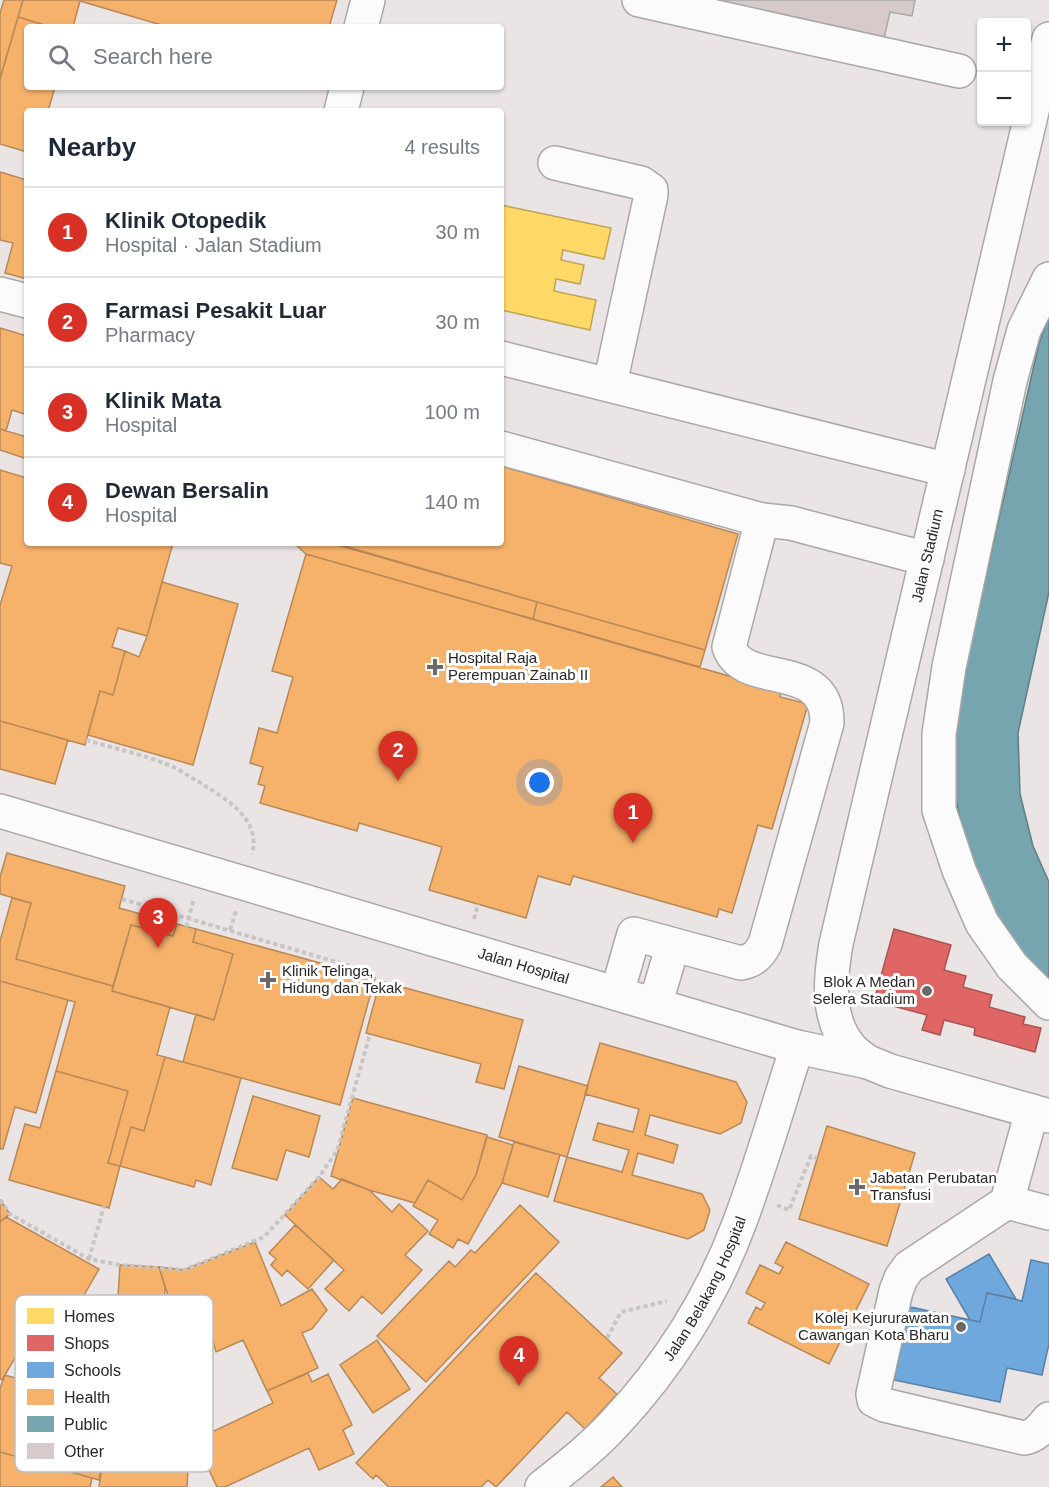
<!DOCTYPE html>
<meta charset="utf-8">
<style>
:root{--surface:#fff;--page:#f6f6f7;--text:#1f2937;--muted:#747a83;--line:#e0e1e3;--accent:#d93025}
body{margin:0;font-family:Helvetica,sans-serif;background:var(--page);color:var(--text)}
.controls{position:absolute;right:18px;top:18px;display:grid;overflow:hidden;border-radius:6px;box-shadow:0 2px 4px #0004}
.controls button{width:54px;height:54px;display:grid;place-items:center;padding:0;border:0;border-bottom:2px solid var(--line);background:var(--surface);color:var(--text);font:30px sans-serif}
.you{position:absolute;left:540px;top:783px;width:21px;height:21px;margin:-15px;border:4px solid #fff;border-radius:50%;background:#1a73e8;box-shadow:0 0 0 9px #1a73e833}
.badge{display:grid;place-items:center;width:39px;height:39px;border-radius:50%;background:var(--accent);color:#fff;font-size:20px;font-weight:700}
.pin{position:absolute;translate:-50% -50px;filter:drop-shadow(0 2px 3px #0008)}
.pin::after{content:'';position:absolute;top:32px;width:21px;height:18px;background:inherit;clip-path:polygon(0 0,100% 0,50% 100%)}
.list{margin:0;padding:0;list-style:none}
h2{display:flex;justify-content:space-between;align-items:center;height:78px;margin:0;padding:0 24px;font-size:26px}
h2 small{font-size:20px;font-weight:400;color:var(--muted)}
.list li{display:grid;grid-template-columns:39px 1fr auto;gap:18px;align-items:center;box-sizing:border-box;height:90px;padding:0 24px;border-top:2px solid var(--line)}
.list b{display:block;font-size:22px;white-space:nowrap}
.list p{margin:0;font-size:20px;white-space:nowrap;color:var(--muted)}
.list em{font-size:20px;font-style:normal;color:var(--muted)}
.icon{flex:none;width:33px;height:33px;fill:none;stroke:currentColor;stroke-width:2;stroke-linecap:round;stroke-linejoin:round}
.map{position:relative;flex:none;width:1049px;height:1487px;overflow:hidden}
.search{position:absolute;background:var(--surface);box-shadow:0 2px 4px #0004;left:24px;top:24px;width:480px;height:66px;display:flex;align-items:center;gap:15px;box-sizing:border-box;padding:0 21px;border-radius:6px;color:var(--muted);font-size:22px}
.panel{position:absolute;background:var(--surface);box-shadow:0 2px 4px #0004;left:24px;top:108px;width:480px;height:438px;border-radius:6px}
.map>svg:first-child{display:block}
.homes{fill:#ffd966;stroke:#bfa352;stroke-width:1.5}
.shops{fill:#e06666;stroke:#a95352;stroke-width:1.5}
.schools{fill:#6fa8dc;stroke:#5a81a5;stroke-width:1.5}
.health{fill:#f6b26b;stroke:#b88856;stroke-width:1.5}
.public{fill:#76a5af;stroke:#5f7f86;stroke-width:1.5}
.building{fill:#d6cbca;stroke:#aba7a7;stroke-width:1.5}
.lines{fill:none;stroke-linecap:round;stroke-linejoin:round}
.minor-casing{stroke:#aba7a7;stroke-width:36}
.path{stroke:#c7c6c5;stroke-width:4;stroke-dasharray:4.5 3;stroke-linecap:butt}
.minor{stroke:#fcfbfb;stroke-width:33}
.poi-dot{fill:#6d6968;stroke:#fff;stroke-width:2}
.labels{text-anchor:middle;stroke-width:6;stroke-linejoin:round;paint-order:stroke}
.street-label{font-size:15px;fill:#292625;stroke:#fff}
.poi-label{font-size:15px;fill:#292625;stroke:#fff;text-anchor:start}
.key{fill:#fff;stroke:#bfbebe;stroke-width:1.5}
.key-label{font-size:16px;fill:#292625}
</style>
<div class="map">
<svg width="1049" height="1487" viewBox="0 0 1049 1487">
<rect width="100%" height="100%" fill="#eae5e4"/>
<path class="homes" d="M501 205 611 228 604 259 563 250 561 260 584 265 580 284 556 279 554 291 596 300 590 330 501 310Z"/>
<path class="shops" d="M894 929 951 945 944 970 966 976 963 987 992 995 989 1007 1025 1017 1023 1024 1041 1028 1035 1052 974 1035 975 1028 944 1020 940 1035 922 1030 927 1015 874 1001Z"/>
<path class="schools" d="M989 1254 1016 1299 987 1293 980 1322 970 1320 946 1279Z
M1031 1260 1049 1264V1348H1048L1042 1375 1007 1368 1000 1402 894 1380 910 1307 980 1322 987 1293 1022 1301Z"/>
<path class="health" d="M4 0H23L0 79V13Z
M23 0H337L329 27H168L80 1 73 27H51L18 17Z
M18 17 51 27H27V87H55L48 111H27V152L0 144V79Z
M0 172 27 180V279L5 273 13 243 0 240Z
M0 328 27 336V415L12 410 6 431 0 429Z
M0 429 27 437V459L0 450Z
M501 466 738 534 705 650 334 544 501 543Z
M0 470 27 478V543H173L147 636 118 628 112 647 125 651 113 695 100 691 85 745 0 721V605L12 566 0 563Z
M294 543H334L537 602 533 619 306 554Z
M306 554 781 691 780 697 808 704 772 829 758 825 732 913 719 909 717 917 573 876 570 885 538 876 526 918 429 890 442 847 359 823 357 831 260 803 265 786 258 784 263 767 250 763 259 728 277 733 293 677 272 671Z
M162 582 238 604 193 765 88 735 100 691 113 695 125 651 139 657 147 636Z
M537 602 705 650 700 667 533 619Z
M0 721 68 740 55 784 0 769Z
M7 853 125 886 119 908 177 924 173 936 131 925 113 986 16 959 31 903 0 894V877Z
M12 898 31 903 16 959 113 986 112 991 170 1007 157 1055 165 1057 144 1131 131 1127 120 1166 108 1163 128 1091 56 1071 75 1002 0 981V941Z
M177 924 196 929 193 942 233 954 214 1020 112 991 131 925 173 936Z
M196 929 375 978 340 1105 183 1062 196 1014 214 1020 233 954 193 942Z
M0 981 68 1000 36 1113 15 1107 3 1149H0Z
M380 981 523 1020 504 1089 476 1082 481 1064 366 1033Z
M600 1043 736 1082 747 1102 741 1123 720 1134 650 1115 645 1135 678 1145 673 1163 638 1153 632 1175 702 1194 710 1210 704 1230 688 1239 554 1201 567 1157 622 1172 629 1150 593 1140 598 1123 633 1132 639 1109 585 1094Z
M165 1057 241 1078 211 1185 196 1180 194 1187 120 1166 131 1127 144 1131Z
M519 1066 588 1086 567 1157 499 1137Z
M56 1071 128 1091 108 1163 120 1166 109 1208 9 1180 25 1124 40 1128Z
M253 1096 320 1116 309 1157 286 1150 277 1180 232 1168Z
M353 1098 487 1135 476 1175 462 1200 428 1180 415 1203 369 1190 331 1176Z
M827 1126 915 1153 887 1246 799 1219Z
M487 1137 513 1145 502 1183 468 1244 458 1239 453 1248 429 1234 438 1220 413 1206 428 1180 462 1200 476 1175Z
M514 1142 560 1155 548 1197 502 1183Z
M319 1177 333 1189 342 1179 369 1190 392 1212 399 1204 428 1231 405 1255 422 1270 382 1314 362 1296 349 1311 325 1289 344 1270 285 1215Z
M0 1200 10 1214 0 1222Z
M520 1205 559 1242 426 1382 377 1336 449 1261 455 1267 471 1250 475 1253Z
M6 1217 99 1269 48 1358 23 1344 2 1380 0 1379V1222Z
M295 1225 334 1260 308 1289 287 1270 282 1276 271 1265 276 1259 269 1253Z
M255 1242 281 1306 312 1289 327 1310 312 1329 302 1333 318 1368 267 1391 243 1340 216 1352 205 1312 173 1311 159 1267 184 1270Z
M786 1242 869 1284 829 1364 748 1323 756 1307 761 1310 765 1303 746 1293 760 1265 779 1274 783 1267 775 1263Z
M120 1265 159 1267 165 1287 164 1310 199 1313 194 1387 181 1386 179 1410 111 1406Z
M536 1273 622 1353 599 1378 617 1394 585 1429 567 1412 496 1487 488 1480 481 1487H389L376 1475 373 1479 356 1463Z
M377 1340 410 1389 373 1413 340 1365Z
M308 1373 312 1382 328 1374 352 1425 343 1430 354 1454 319 1470 309 1448 225 1487H217L195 1440 273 1403 267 1391Z
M5 1375 35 1384 30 1400 108 1422 99 1480 0 1452V1388Z
M108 1426 190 1431 187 1487H99Z
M0 1452 92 1478 90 1487H0Z
M613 1477 622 1487H601Z"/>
<path class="public" d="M1049 317V592L1018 733 1020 794 1033 846 1049 882V983L1006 933 971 875 951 773 955 712 1039 343Z"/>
<path class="building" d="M708 0H915L912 16 890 12 884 38Z"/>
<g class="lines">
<g class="minor-casing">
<g id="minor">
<path d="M639 0 959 71"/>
<path d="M361 27 368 0"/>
<path d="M341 111 347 87"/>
<path d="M555 163 641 183 651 190V195L610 384"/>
<path d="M1049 279 1024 330 1010 381 949 667 939 734V810L959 870 982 923 1012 966 1049 1003"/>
<path d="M0 294 27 301"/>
<path d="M501 358 948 470"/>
<path d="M501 448 762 520 791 523 927 559"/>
<path id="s1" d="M0 811 797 1047 868 1062 890 1071 1049 1116"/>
<path d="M617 993 634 934 741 963C753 961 759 955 765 944L827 723C828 657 743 690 729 647L762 520"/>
<path d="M655 1005 673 945"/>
<path id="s2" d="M868 1062C862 1058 855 1053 850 1047 826 1018 830 979 836 944L1049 39"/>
<path d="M1007 1202 1032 1111"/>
<path d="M1049 1213 1007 1202 909 1267 901 1278 896 1291 873 1394 874 1400 884 1405 1024 1438C1036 1436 1041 1428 1049 1419"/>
<path id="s3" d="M542 1487C567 1467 593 1447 614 1424 668 1367 712 1297 739 1224 761 1166 778 1106 797 1047"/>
</g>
</g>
<path class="path" d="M86 740C113 748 141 754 166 764 178 768 188 776 199 782 224 798 262 818 252 854
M122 899 374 973
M474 919 478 904
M186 927 194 899
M230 930 236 911
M0 1200 10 1214 89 1259 120 1265 184 1270 264 1237 319 1177 337 1151 370 1034
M777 1205 789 1210 811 1156 817 1158
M89 1259 104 1206
M607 1338 621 1312 667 1301"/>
<use href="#minor" class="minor"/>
</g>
<g class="poi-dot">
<path d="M432 658h6v6h6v6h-6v6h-6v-6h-6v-6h6z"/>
<path d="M265 971h6v6h6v6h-6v6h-6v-6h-6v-6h6z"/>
<circle cx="927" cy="991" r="6"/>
<path d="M854 1178h6v6h6v6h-6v6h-6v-6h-6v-6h6z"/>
<circle cx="961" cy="1327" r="6"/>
</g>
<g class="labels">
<g class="street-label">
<text dy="5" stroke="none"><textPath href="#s2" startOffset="530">Jalan Stadium</textPath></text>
<text dy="5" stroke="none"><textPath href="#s1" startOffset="546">Jalan Hospital</textPath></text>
<text dy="5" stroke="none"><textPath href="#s3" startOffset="260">Jalan Belakang Hospital</textPath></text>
</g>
<g class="poi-label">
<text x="448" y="663">Hospital Raja<tspan x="448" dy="17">Perempuan Zainab II</tspan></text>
<text x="282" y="976">Klinik Telinga,<tspan x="282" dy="17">Hidung dan Tekak</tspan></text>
<text x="915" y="987" text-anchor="end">Blok A Medan<tspan x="915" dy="17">Selera Stadium</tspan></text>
<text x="870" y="1183">Jabatan Perubatan<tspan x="870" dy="17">Transfusi</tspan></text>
<text x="949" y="1323" text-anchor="end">Kolej Kejururawatan<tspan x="949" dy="17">Cawangan Kota Bharu</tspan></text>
</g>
</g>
<rect x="15" y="1295" width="198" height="177" rx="9" class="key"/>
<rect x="27" y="1308" width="27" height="16" fill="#ffd966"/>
<rect x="27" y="1335" width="27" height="16" fill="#e06666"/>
<rect x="27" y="1362" width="27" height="16" fill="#6fa8dc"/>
<rect x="27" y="1389" width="27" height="16" fill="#f6b26b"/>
<rect x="27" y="1416" width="27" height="16" fill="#76a5af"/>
<rect x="27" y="1443" width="27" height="16" fill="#d6cbca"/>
<g class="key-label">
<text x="64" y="1322">Homes</text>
<text x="64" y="1349">Shops</text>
<text x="64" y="1376">Schools</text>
<text x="64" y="1403">Health</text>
<text x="64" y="1430">Public</text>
<text x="64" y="1457">Other</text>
</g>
</svg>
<div class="controls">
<button>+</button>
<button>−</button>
</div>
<div class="you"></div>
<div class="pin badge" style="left:633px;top:843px">1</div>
<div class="pin badge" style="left:398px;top:781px">2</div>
<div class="pin badge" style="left:158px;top:948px">3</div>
<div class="pin badge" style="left:519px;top:1386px">4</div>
<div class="search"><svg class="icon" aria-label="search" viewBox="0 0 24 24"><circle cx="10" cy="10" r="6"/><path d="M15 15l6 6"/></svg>Search here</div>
<section class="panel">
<h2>Nearby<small>4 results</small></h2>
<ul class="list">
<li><span class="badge">1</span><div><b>Klinik Otopedik</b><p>Hospital · Jalan Stadium</p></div><em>30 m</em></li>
<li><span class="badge">2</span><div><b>Farmasi Pesakit Luar</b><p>Pharmacy</p></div><em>30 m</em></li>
<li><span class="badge">3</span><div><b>Klinik Mata</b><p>Hospital</p></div><em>100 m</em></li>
<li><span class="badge">4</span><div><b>Dewan Bersalin</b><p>Hospital</p></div><em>140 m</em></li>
</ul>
</section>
</div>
